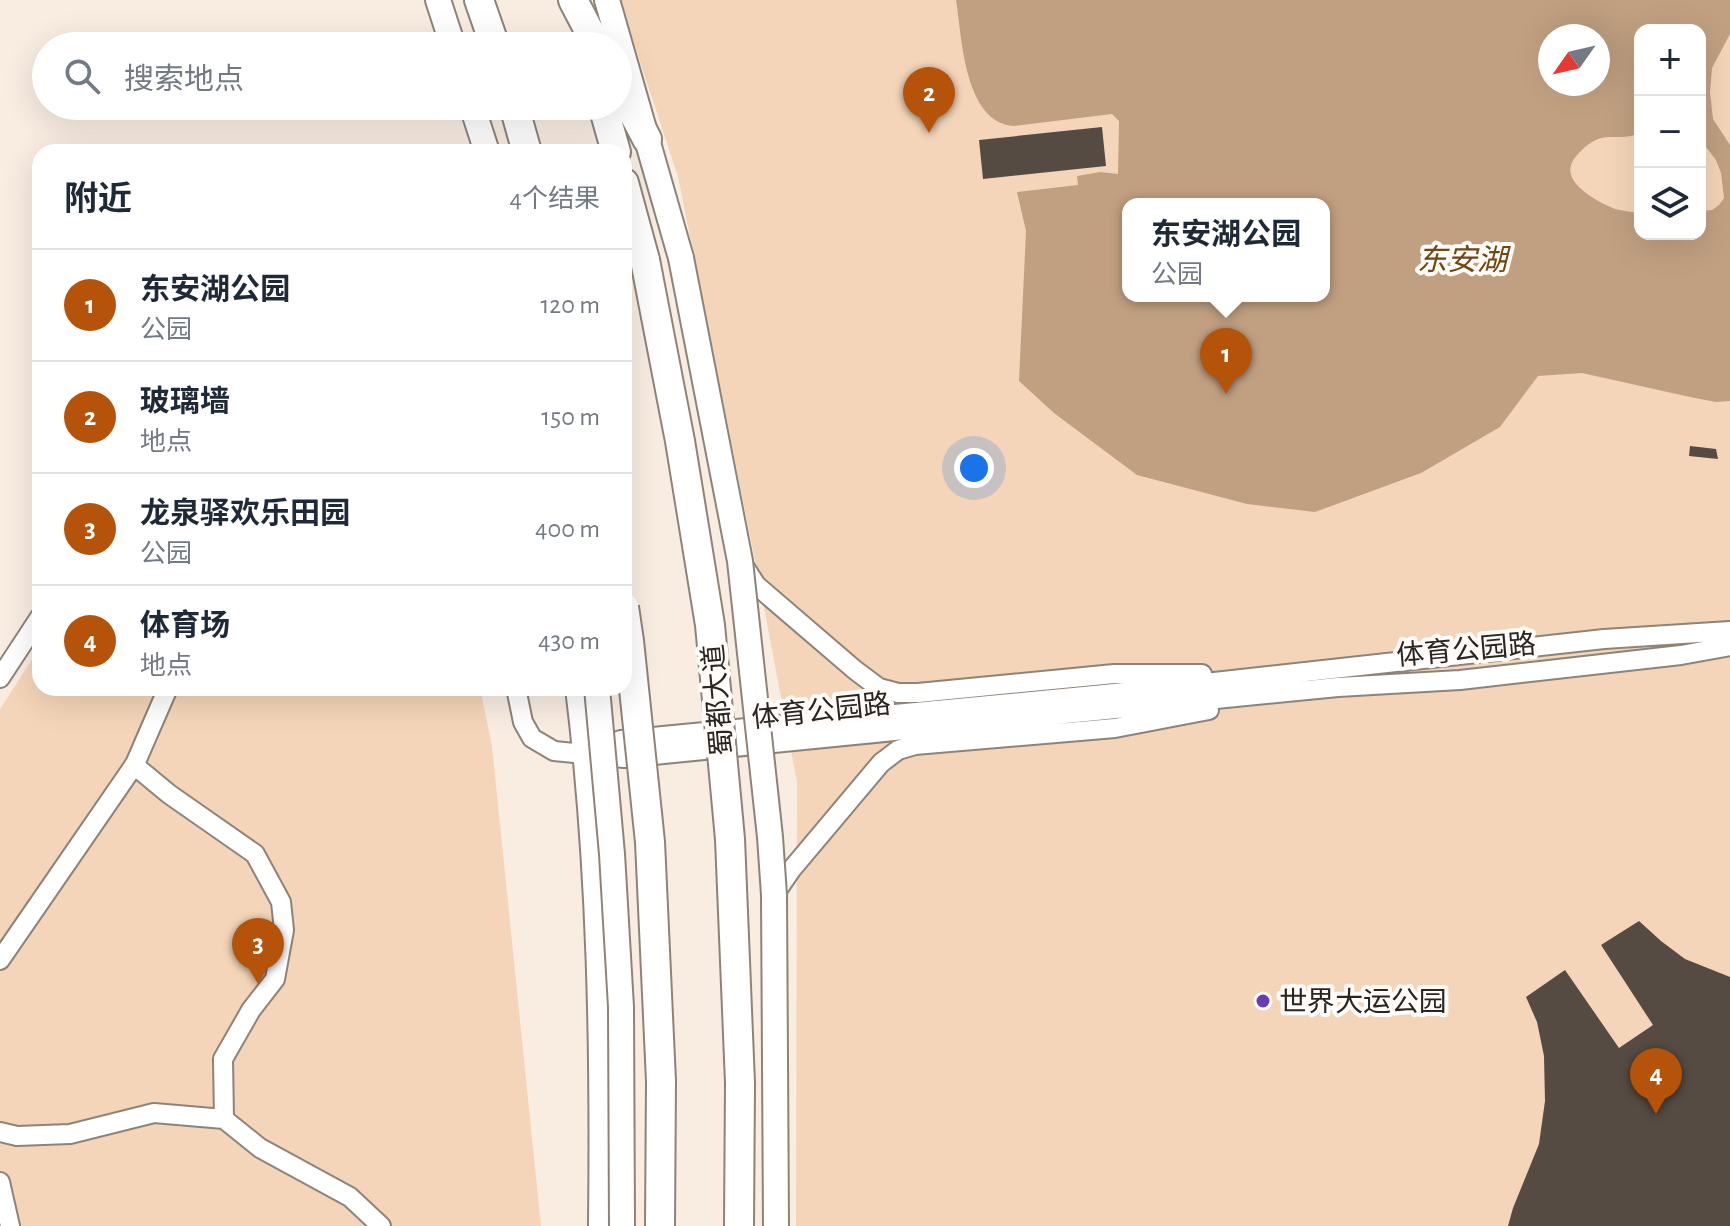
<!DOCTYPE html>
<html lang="zh">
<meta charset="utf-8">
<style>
:root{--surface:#fff;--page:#f2f2f3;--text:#1f2937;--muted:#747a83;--line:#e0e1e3;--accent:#b45309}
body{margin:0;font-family:"Alegreya Sans","Noto Sans SC",sans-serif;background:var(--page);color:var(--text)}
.controls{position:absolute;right:24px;top:24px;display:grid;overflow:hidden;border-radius:16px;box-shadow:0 8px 32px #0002}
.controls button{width:72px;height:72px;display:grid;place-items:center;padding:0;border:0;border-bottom:2px solid var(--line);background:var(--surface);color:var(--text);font:40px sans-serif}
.compass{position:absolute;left:1538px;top:24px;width:72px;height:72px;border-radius:50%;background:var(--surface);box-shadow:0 8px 32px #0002;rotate:236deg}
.you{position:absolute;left:974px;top:468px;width:28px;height:28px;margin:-20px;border:6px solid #fff;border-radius:50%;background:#1a73e8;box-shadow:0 0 0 12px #1a73e833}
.badge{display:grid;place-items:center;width:52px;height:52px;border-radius:50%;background:var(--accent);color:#fff;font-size:26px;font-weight:700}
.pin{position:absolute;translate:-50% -66px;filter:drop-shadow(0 2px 4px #0008)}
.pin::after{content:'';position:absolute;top:42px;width:28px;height:24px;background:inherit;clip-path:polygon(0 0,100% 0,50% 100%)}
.popup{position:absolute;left:1122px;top:198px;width:208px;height:104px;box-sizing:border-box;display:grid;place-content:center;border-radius:16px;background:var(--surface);filter:drop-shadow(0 2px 6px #0005);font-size:26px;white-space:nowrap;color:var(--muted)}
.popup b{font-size:30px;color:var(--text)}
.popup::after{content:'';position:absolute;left:50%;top:100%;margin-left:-16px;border:16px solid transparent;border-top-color:var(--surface)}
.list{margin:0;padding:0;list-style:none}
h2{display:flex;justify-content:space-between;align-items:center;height:104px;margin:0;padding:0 32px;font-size:34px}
h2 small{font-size:26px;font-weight:400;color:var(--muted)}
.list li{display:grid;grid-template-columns:52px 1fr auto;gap:24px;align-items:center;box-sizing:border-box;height:112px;padding:0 32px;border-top:2px solid var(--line)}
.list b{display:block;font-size:30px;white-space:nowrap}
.list p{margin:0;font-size:26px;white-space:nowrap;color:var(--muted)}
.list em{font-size:26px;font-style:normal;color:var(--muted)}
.icon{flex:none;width:44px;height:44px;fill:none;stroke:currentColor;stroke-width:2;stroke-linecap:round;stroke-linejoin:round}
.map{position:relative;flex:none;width:1730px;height:1226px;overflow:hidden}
.search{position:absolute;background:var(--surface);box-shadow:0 8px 32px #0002;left:32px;top:32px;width:600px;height:88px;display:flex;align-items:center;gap:20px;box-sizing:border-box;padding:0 28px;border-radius:44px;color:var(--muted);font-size:30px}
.panel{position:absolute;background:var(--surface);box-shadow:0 8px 32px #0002;left:32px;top:144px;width:600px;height:552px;border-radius:24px}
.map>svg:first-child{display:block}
.green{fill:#f4d5b9;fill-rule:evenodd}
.water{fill:#c1a081;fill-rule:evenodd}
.building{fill:#554b42}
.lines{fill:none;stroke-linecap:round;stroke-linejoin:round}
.minor-casing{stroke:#8e8379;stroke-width:22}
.major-casing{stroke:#8e8379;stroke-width:28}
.highway-casing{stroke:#8e8379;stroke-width:32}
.minor{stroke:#fff;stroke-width:18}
.major{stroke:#fff;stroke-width:24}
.highway{stroke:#fff;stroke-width:28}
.major-bridge-casing{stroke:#8e8379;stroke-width:28;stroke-linecap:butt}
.highway-bridge-casing{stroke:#8e8379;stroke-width:32;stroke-linecap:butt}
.major-bridge{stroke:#fff;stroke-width:24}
.highway-bridge{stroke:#fff;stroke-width:28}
.poi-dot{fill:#6a3cb4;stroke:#fffcfa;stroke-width:3}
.labels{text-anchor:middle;stroke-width:8;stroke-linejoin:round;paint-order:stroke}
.street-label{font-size:28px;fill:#292521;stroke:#fffcfa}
.poi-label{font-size:28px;fill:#292521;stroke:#fffcfa;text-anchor:start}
.water-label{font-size:30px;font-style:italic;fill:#724511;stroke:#fffcfa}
</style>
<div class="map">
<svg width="1730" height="1226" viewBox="0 0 1730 1226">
<rect width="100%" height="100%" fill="#f9ede2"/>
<path class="green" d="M620 0H1730V1226H796L797 782 754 555 678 177ZM1640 30H1700V234H1640ZM1550 36H1598V84H1550ZM1128 204H1324V296H1128Z
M40 647V688H480L492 746 541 1226H0V709Z"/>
<path class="water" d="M956 0H1730V34L1712 68 1710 92 1713 119 1730 145V401L1716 402 1690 397 1582 373 1538 376 1500 427 1421 473 1315 512 1247 504 1137 475 1054 413 1019 381 1026 231 1017 192 1078 185 1077 176 1100 172 1118 174 1119 121 1112 114 1014 126C964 123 962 37 956 0ZM1640 30H1700V139L1716 160 1721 173 1724 198 1719 205 1712 210 1700 211V234H1640V213C1632 212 1623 211 1615 209 1598 202 1558 182 1574 159 1580 151 1588 143 1598 139 1611 134 1627 141 1640 132ZM1550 36H1598V84H1550ZM1128 204H1324V296H1128Z"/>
<path class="building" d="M1102 127 1106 166 983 179 979 140Z
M1690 446 1716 449 1718 459 1689 456Z
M1639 921 1661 941 1685 959 1730 977V1226H1508L1513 1208 1539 1144 1545 1101 1544 1056 1537 1022 1526 997 1565 970 1619 1048 1653 1025 1601 945Z"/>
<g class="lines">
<g class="minor-casing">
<path id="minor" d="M742 563 756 585 855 670 879 688 898 693H918L1114 674H1202
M0 678 40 617
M516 688 523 722 532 738 554 751 624 758 1338 687 1460 680 1681 655 1730 646
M592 751 621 740 1115 693 1604 639 1730 631
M134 765 169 794 255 854 281 902 284 930 275 979 251 1010 223 1059 224 1119
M774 895 791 870 881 763 898 750 915 745 1115 728 1209 710
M0 960 135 764 168 688
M0 1132 17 1136 70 1134 154 1113 224 1119 260 1148 350 1197 381 1226
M0 1182 10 1226"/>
</g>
<g class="major-casing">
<path id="major" d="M438 0 453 46
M607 0 681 258
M472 106 487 152
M578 688C600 866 603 1046 601 1226"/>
</g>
<g class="highway-casing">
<path id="highway" d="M479 0 495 46
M573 0 597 46
M618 84 647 139
M514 106 527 152
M603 106 616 152
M624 183 645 260"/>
</g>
<use href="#minor" class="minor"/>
<use href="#major" class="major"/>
<use href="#highway" class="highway"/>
<g class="major-bridge-casing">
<path id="major-bridge" d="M681 258 740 561 770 837 774 895 776 1226
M597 688 612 854 621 1007 622 1226"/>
</g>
<g class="highway-bridge-casing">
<path id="highway-bridge" d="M645 260 680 441 710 625 730 839 740 1083 739 1226
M624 607 629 641 650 842 661 1081 660 1226"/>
</g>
<use href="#major-bridge" class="major-bridge"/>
<use href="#highway-bridge" class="highway-bridge"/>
</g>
<circle class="poi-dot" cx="1263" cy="1001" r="8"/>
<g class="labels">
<g class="street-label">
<text transform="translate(1466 649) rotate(-5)" y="10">体育公园路</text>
<text transform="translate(717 700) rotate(-95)" y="10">蜀都大道</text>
<text transform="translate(821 710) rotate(-6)" y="10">体育公园路</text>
</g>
<g class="poi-label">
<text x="1279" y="1011">世界大运公园</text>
</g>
<g class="water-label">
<text x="1462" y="270">东安湖</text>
</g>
</g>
</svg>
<div class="controls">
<button>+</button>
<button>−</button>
<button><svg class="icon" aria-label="layers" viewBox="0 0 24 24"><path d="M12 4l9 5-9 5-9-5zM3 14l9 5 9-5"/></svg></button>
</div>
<svg class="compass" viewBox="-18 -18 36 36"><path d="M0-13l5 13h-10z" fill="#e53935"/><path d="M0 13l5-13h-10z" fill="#747a83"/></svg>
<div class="you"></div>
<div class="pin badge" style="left:1226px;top:394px">1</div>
<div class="popup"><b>东安湖公园</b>公园</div>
<div class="pin badge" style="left:929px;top:133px">2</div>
<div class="pin badge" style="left:258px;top:984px">3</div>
<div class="pin badge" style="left:1656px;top:1114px">4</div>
<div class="search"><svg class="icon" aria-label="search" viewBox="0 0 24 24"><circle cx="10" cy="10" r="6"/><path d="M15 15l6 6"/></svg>搜索地点</div>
<section class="panel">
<h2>附近<small>4个结果</small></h2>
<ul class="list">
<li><span class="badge">1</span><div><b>东安湖公园</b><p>公园</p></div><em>120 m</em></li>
<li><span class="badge">2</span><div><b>玻璃墙</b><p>地点</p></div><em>150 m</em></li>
<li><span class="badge">3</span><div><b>龙泉驿欢乐田园</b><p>公园</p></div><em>400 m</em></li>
<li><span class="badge">4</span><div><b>体育场</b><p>地点</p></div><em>430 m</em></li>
</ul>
</section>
</div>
